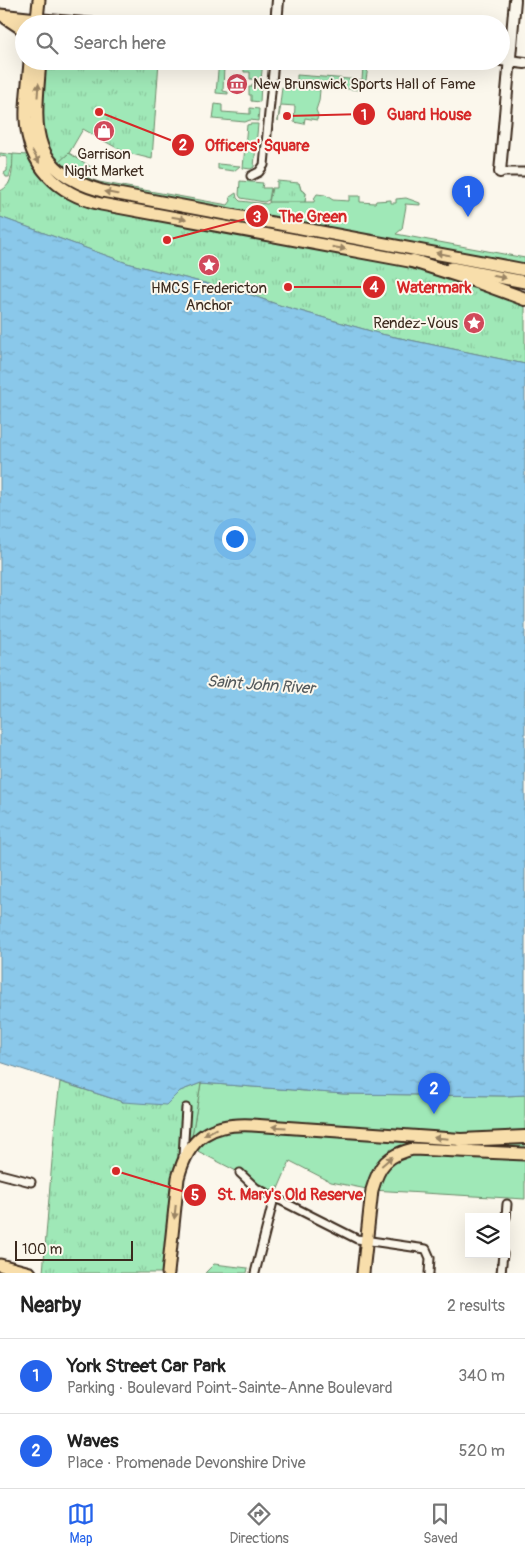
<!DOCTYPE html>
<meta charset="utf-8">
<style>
:root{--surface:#fff;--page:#f6f6f6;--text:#222;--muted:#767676;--line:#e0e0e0;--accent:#2563eb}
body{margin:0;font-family:Pangolin,sans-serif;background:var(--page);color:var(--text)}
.controls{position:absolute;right:15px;bottom:15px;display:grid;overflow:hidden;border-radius:0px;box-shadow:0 5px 20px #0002}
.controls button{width:45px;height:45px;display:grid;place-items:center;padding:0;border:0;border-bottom:1px solid var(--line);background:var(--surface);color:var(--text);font:25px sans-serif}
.scale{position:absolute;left:15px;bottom:12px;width:118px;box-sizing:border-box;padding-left:5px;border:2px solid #3b2a1e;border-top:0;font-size:14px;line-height:18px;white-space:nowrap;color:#3b2a1e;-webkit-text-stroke:4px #fbf7ec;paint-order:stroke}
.you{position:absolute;left:234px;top:538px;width:18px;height:18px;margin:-12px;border:4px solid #fff;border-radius:50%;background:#1a73e8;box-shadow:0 0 0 8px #1a73e833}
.badge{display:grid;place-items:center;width:32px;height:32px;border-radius:50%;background:var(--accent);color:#fff;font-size:16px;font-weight:700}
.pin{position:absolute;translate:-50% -41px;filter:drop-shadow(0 1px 2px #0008)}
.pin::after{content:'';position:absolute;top:26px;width:18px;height:15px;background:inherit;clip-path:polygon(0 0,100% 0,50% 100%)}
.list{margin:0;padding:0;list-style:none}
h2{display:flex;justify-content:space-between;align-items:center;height:65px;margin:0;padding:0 20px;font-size:21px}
h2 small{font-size:16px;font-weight:400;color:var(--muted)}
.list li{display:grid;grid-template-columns:32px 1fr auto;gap:15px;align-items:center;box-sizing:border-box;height:75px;padding:0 20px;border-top:1px solid var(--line)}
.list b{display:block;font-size:19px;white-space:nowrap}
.list p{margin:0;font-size:16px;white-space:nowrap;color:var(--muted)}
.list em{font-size:16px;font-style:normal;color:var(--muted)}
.icon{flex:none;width:28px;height:28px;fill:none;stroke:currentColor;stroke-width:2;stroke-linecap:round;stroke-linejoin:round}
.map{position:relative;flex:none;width:525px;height:1273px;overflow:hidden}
.search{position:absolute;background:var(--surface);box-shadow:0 5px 20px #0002;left:15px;right:15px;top:15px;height:55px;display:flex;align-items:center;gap:12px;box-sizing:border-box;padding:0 18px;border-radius:28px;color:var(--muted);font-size:19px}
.sheet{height:215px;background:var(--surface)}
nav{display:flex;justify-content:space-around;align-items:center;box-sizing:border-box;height:70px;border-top:1px solid var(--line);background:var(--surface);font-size:14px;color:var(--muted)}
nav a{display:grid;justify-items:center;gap:2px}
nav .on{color:var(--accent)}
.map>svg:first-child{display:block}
.green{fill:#9fe8b7;stroke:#6d896a}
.forest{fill:url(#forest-crowns);stroke:#6d896a}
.park{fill:url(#park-tufts);stroke:#6d896a}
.water{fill:url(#water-ripples);stroke:#6a8998}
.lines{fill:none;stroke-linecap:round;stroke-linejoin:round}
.street-casing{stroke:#3b2a1e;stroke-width:11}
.secondary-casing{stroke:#3b2a1e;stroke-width:14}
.primary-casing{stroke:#3b2a1e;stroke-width:15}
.highway-casing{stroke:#3b2a1e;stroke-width:16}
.street{stroke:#fbf7ec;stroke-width:7}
.secondary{stroke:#fbf7ec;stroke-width:10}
.primary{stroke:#f8deab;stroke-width:11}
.highway{stroke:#f8deab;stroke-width:12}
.oneway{fill:#9a8464}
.labels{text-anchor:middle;stroke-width:4;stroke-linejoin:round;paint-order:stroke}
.poi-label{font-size:15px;fill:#3b2a1e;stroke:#fbf7ec}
.water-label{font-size:16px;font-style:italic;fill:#53595b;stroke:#fbf7ec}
.leader{fill:none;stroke:#d62828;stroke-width:2}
.callout-dot{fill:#d62828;stroke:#fbf7ec;stroke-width:2}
.mark-label{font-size:15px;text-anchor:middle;font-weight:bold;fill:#fff}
.callout-label{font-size:16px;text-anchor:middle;font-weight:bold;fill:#d62828;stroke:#fbf7ec;stroke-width:4;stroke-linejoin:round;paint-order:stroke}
</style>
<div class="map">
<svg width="525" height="1273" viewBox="0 0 525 1273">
<defs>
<pattern id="forest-crowns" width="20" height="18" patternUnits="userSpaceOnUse" patternTransform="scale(1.25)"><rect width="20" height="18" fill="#9fe8b7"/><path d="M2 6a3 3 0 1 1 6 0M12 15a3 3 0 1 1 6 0" fill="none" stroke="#8ac79d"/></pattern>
<pattern id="park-tufts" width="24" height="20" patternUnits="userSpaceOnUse" patternTransform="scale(1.25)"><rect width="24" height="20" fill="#9fe8b7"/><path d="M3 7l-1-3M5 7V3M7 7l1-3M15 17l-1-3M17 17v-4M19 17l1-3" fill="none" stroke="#8ac79d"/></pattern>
<pattern id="water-ripples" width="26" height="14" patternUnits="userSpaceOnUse" patternTransform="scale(1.25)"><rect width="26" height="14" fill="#8ac8ea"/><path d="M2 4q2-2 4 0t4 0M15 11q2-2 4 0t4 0" fill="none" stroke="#78acc8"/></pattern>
</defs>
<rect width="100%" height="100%" fill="#fbf7ec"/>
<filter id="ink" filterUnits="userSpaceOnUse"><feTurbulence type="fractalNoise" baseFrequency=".02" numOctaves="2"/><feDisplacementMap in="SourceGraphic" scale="10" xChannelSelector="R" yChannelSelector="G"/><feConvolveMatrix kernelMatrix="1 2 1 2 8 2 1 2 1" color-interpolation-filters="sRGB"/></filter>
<g filter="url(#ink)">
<path class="green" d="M46 61 72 147 69 153 91 167 88 173 90 179 99 182 228 205 231 201 230 197 236 193 237 198 240 201 267 204 299 183 301 190 306 193 305 202H314L315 197 317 194 325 195 333 200 349 201V196H360V202L375 203 376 201 391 200V203H396V199L406 198 420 203V205L405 204 406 206 402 229 396 234 525 258V264L94 184 79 179 58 163 42 119Z
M219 61H263L261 80 250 79V72H244V65L224 66 223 91 228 92V94L216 93Z
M305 61H369L365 86 360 90 297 84V75L362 80 363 66Z
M252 84H261L260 102 251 101V95H249V87H252Z
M282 87 320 90 319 101 316 110 318 115 317 120 305 118 304 124 294 122 295 106 281 105 278 121Z
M215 104 222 105V112L250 114V108L259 109 258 121 250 120 245 122 213 119Z
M251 124H258L254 167 251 169 243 168 247 125Z
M0 153 21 156 12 167 9 177H6L4 173 7 171V157L0 156Z
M218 164 240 166 234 171 218 169Z
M240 181 263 183 262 188H271L269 200 264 202 241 198 239 195Z
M103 199 525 275V277Z
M201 1083 344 1094 506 1096 525 1095V1199L372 1190 331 1182 290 1161 274 1198 240 1173 190 1147Z"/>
<path class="forest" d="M214 1264 248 1268 247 1273H205Z"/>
<path class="park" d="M46 61H159L152 159 124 152 83 129 69 153 58 163C35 134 43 95 46 61Z
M13 154 28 155C45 185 55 192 86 205L394 264 457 279 525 305V364L381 334 279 305 251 295 127 263 0 217V191C14 185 12 168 13 154Z
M277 181 299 183 301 190 306 193 305 202H269L272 188H277Z
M60 1082 123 1102 180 1091 201 1083 190 1147 182 1164 164 1273H43L55 1123Z"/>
<path class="water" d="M0 217 127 263 251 295 279 305 381 334 525 364V1095L506 1096 344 1094 201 1083 180 1091 166 1105 123 1102 0 1062Z"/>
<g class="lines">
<g class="street-casing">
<path id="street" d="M500 172H525
M251 176 259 172 264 165 274 61
M183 1156 186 1108
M240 1173 256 1188 357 1239 426 1249 430 1258 429 1273
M0 1174 31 1182
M506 1217 507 1204
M255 1273 274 1198
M501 1273 503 1254"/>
</g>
<g class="secondary-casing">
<path id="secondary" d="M37 19 96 24
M276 24 278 0
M501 60 525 63
M500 172 515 0"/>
</g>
<g class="primary-casing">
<path id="primary" d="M0 15 37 19
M6 18 24 30
M34 24 37 19 39 0
M30 61C29 80 25 100 26 119 28 165 57 194 101 204L420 263
M40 61C35 127 26 169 102 191L525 270
M451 268 525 282
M0 1265 30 1273
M168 1273 178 1178C189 1136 211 1123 252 1125L468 1140
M363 1273 372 1190C379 1165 387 1155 413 1149L525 1154"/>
</g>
<g class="highway-casing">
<path id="highway" d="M413 261 476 281 525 299
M461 1140 525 1137"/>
</g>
<use href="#street" class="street"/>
<use href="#secondary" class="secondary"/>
<use href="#primary" class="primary"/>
<use href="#highway" class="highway"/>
</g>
<defs><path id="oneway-solid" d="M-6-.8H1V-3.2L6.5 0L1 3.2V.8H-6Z" transform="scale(1.25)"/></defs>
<g class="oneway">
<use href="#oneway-solid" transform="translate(38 90) rotate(-86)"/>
<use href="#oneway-solid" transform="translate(36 157) rotate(61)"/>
<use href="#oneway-solid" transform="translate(111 193) rotate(-169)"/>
<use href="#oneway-solid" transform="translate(179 218) rotate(10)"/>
<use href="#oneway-solid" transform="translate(339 248) rotate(10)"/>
<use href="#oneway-solid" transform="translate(443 254) rotate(-169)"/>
<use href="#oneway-solid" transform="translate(499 277) rotate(11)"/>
<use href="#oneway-solid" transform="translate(279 1127) rotate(-176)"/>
<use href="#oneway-solid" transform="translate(210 1132) rotate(151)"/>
<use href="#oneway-solid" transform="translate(441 1138) rotate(-175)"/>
<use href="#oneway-solid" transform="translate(387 1161) rotate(-41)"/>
<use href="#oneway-solid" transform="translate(175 1212) rotate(96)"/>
</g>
</g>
<defs>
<g id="museum-disc" transform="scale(1.125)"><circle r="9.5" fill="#d1495b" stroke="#fbf7ec"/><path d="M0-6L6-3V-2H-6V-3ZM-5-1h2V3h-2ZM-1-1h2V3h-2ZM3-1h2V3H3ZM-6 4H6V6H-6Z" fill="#fff"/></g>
<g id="shop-disc" transform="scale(1.125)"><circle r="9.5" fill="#d1495b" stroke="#fbf7ec"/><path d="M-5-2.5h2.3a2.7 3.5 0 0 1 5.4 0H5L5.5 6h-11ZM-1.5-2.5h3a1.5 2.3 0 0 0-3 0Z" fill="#fff"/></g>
<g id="sight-disc" transform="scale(1.125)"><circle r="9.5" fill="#d1495b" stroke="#fbf7ec"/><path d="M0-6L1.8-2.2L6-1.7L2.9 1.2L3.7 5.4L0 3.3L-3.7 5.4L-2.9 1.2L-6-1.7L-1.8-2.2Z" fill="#fff"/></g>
</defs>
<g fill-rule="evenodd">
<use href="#museum-disc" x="237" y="84"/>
<use href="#shop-disc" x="104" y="131"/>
<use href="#sight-disc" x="209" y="265"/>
<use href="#sight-disc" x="474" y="323"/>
</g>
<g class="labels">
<g class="poi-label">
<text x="253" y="89" text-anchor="start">New Brunswick Sports Hall of Fame</text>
<text x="104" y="159">Garrison<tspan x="104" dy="17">Night Market</tspan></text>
<text x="209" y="293">HMCS Fredericton<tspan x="209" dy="17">Anchor</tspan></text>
<text x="458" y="328" text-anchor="end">Rendez-Vous</text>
</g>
<g class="water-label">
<text transform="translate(261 684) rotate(4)" y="6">Saint John River</text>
</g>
</g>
<path class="leader" d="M287 116L364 114M99 112L183 145M167 240L257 216M288 287L374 287M116 1171L195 1195"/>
<g class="callout-dot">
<circle cx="287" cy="116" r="5"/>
<circle cx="99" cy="112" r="5"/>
<circle cx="167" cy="240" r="5"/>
<circle cx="288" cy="287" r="5"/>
<circle cx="116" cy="1171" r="5"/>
<circle cx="364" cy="114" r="12"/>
<circle cx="183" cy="145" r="12"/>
<circle cx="257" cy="216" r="12"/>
<circle cx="374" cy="287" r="12"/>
<circle cx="195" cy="1195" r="12"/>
</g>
<g class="mark-label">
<text x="364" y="120">1</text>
<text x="183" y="150">2</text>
<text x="257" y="222">3</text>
<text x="374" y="292">4</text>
<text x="195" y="1200">5</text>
</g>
<g class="callout-label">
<text x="429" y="120">Guard House</text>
<text x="257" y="151">Officers' Square</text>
<text x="313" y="222">The Green</text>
<text x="434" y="293">Watermark</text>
<text x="290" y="1200">St. Mary's Old Reserve</text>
</g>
</svg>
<div class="controls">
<button><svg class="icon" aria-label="layers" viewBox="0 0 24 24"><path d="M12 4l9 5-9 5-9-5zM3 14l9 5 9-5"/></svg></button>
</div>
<div class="scale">100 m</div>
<div class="you"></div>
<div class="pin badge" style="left:468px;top:217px">1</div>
<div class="pin badge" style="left:434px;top:1114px">2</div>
<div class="search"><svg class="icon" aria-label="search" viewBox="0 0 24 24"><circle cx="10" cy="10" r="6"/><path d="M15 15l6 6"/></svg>Search here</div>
</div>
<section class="sheet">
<h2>Nearby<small>2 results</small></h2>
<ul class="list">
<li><span class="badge">1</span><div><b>York Street Car Park</b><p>Parking · Boulevard Point-Sainte-Anne Boulevard</p></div><em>340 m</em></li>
<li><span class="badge">2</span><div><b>Waves</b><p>Place · Promenade Devonshire Drive</p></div><em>520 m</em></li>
</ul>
</section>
<nav>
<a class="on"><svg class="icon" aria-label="map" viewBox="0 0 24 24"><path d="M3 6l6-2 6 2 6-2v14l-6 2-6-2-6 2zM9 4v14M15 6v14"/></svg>Map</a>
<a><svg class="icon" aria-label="directions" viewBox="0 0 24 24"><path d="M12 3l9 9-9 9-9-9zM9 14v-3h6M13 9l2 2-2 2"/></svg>Directions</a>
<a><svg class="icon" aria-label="saved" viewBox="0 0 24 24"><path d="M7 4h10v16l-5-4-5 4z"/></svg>Saved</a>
</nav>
